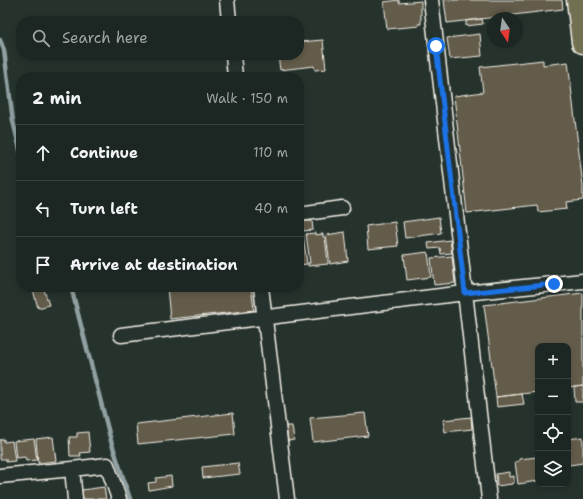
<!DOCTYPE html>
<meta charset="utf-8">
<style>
:root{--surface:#1c2622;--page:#29322f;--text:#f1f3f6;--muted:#a0a5a5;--line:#3a4340}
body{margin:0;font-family:"Shantell Sans",sans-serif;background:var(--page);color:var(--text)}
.controls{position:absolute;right:12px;bottom:12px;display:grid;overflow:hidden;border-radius:8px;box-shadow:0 2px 6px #0003}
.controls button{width:36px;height:36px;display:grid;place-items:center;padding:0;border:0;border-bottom:1px solid var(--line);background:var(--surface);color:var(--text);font:20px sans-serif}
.compass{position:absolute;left:487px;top:12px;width:36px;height:36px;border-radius:50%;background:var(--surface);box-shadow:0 2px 6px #0003;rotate:167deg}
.stop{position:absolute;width:12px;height:12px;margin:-9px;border:3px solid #1a73e8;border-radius:50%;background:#fff}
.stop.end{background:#1a73e8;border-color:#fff;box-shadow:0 1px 4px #0008}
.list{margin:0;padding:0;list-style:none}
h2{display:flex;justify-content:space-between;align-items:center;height:52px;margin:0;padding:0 16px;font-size:17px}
h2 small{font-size:13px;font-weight:400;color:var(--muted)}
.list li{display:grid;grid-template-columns:26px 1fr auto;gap:12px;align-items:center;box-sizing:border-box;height:56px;padding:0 16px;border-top:1px solid var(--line)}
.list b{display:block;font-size:15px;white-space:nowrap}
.list em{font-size:13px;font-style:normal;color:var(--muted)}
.icon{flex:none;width:22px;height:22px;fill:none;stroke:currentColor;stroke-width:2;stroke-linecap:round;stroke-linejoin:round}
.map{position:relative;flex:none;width:583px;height:499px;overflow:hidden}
.search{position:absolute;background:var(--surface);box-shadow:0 2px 6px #0003;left:16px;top:16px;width:288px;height:44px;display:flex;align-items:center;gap:10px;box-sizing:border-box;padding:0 14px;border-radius:16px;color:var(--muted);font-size:15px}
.panel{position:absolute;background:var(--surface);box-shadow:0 2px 6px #0003;left:16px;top:72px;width:288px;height:220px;border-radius:16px}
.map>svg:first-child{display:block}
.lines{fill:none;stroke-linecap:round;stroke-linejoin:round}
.stream{stroke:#91a1a3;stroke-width:4.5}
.building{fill:#635c4c;stroke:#f4f1e8}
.street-casing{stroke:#f4f1e8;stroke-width:17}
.highway-casing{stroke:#f4f1e8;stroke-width:25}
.street{stroke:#26332d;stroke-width:14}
.highway{stroke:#716f52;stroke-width:22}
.route{stroke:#1a73e8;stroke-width:5}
</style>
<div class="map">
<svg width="583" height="499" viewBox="0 0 583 499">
<rect width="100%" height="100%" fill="#26332d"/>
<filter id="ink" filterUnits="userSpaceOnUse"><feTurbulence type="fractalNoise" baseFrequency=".025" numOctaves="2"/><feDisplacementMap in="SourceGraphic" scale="8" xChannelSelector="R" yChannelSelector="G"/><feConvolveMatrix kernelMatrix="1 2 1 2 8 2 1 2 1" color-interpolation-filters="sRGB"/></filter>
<g filter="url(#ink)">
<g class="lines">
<path class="stream" d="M0 40 4 50 13 121 21 154
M71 287 111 441 130 499"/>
</g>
<path class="building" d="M399 0V3L421 1V24H418L419 26 387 29 384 2Z
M444 0H562L563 9 447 23Z
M482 19 483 24 466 26V21Z
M480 34 482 56 450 59 447 38Z
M323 40 326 69 315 70 314 66 280 70 278 55H299V42Z
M543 60V65L568 62 583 186V200L566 202 567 209 538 212 537 205 467 213 454 96 483 92 480 67Z
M439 217 441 233 405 238 403 222Z
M302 221H312L313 230 303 231Z
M395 222 398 246 368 249 366 226Z
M345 232 348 261 330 264 326 235Z
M315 233V235L323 234V237H325L328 262V264L308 266V263H310L306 234Z
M299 235H303L307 264 299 265Z
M450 240 452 253 441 254 440 248 429 249 428 243Z
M428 252 431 277 407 280 404 255Z
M452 256 455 283 434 285 431 258Z
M43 287 49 305 38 308 33 290Z
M167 287H251L254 310 170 319Z
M583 293V386L568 388V346H538V392L496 397 484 305Z
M583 386V402H575L574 387Z
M522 394 524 404 497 407 496 397Z
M233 413 235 434 138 444 136 424Z
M365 413 368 436 313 442 310 418Z
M471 417 472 429 445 432 443 420Z
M286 426H292L294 440 288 441Z
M88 432 90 452 80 453 81 456H70L69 437H77V433Z
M53 437 56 461 38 463 36 439Z
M583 437V463L569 465 568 439Z
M4 439V442L12 441 15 461 6 462V459H0V440Z
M34 439 37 460 26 461 25 457 16 458 14 441Z
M538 457V481L518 484 515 462 519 461V459Z
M238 463 240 474 203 478 202 467Z
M509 472V477L514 476V483H512V484L497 486 496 474Z
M171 476 172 486 149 490 148 483 156 482V478Z
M104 487 106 499H83L82 490Z"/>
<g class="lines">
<g class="street-casing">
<path id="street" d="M227 0 229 21
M431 0 489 499
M233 55 235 77
M299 214 342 208
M261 287 287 499
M121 335 465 293 583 281
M0 476 72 469
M75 499 72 469 107 465 119 499"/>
</g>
<g class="highway-casing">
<path id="highway" d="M578 0 583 42"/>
</g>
<use href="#street" class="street"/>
<use href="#highway" class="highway"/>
</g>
</g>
<g class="lines" filter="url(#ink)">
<path class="route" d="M436 46 465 293 554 284"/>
</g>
</svg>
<div class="controls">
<button>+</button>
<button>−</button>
<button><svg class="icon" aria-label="locate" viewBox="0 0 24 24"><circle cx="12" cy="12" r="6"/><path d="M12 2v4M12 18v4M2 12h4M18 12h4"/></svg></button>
<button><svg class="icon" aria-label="layers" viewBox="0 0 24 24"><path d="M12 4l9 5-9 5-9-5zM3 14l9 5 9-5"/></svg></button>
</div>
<svg class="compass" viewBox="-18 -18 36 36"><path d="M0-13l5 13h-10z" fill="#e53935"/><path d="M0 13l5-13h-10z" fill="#a0a5a5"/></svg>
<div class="stop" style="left:436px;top:46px"></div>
<div class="stop end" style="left:554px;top:284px"></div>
<div class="search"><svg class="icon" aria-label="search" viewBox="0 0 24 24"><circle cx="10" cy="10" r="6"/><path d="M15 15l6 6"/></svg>Search here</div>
<section class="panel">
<h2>2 min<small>Walk · 150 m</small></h2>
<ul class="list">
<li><svg class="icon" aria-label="ahead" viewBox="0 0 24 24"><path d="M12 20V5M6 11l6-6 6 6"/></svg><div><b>Continue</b></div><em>110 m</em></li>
<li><svg class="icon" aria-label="left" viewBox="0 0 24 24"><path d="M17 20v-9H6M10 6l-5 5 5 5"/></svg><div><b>Turn left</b></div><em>40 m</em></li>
<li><svg class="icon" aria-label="arrive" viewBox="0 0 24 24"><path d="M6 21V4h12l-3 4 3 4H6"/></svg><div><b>Arrive at destination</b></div></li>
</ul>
</section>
</div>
